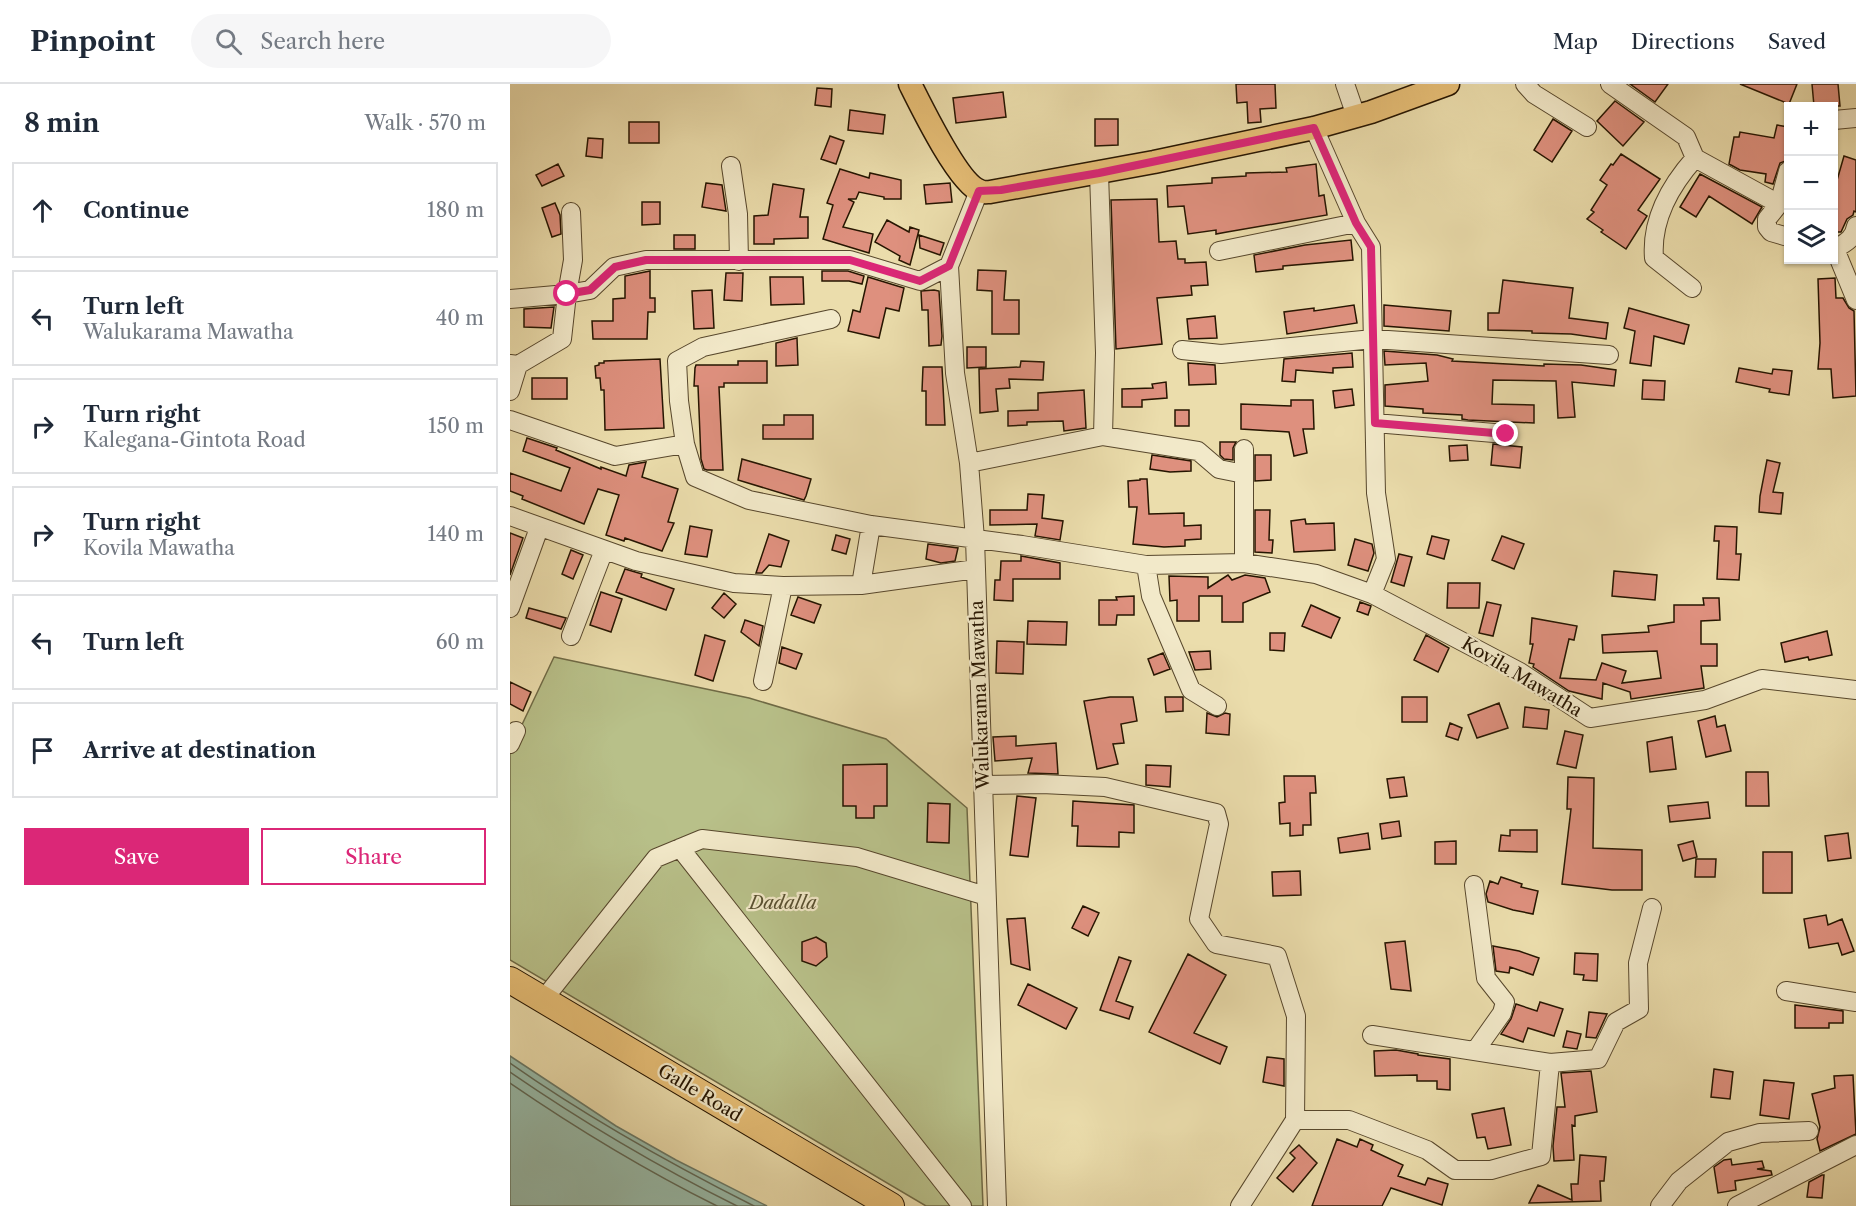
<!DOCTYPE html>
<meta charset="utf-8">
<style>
:root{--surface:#fff;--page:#f6f6f7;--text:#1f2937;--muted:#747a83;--line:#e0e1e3;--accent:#db2777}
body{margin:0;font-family:"Libre Caslon Text",serif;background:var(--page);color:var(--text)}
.controls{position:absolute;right:18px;top:18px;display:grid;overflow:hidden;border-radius:0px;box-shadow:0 2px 4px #0004}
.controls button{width:54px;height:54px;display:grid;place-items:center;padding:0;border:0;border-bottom:2px solid var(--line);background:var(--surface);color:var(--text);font:30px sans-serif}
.stop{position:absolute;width:18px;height:18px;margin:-14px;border:4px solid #db2777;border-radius:50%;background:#fff}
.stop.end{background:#db2777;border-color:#fff;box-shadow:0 2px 6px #0008}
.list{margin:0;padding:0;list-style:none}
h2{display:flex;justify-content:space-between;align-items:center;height:78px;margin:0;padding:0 24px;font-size:26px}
h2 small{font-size:20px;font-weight:400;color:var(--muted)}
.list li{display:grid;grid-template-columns:39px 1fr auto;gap:18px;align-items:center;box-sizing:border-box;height:96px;margin:0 12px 12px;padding:0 12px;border:2px solid var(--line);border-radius:0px}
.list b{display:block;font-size:22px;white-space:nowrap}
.list p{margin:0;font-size:20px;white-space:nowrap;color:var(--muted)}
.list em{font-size:20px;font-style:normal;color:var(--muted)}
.actions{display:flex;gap:12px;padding:18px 24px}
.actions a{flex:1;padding:14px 0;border:2px solid var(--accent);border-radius:0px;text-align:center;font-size:21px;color:var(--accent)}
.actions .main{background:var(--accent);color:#fff}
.icon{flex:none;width:33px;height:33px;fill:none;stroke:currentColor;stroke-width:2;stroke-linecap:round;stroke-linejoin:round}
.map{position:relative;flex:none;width:1346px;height:1122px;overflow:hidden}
header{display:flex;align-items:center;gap:36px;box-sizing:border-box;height:84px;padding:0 30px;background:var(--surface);border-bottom:2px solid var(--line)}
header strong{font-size:28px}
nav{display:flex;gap:33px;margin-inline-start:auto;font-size:21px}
.search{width:420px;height:54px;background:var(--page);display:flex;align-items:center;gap:15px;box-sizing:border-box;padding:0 21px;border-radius:33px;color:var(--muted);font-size:22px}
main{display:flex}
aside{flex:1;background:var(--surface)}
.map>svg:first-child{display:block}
.green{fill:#b8c089;stroke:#6f6a45;stroke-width:1.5}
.water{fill:#98bcab;stroke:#6a7967;stroke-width:1.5}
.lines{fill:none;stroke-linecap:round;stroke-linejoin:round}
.shore{stroke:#5f6856;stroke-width:1.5}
.building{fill:#de907e;stroke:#261501;stroke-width:1.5}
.minor-casing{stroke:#57472c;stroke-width:20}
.major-casing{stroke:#261501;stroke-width:25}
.highway-casing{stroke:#261501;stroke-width:28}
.minor{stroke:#f2e9c9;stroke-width:18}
.major{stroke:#e6be76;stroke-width:22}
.highway{stroke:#e6be76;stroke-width:26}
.route{stroke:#db2777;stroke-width:8}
.labels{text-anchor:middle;stroke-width:4.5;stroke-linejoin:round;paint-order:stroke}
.street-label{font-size:18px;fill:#261501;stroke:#f2e9c9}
.park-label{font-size:18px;font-style:italic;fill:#595131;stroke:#f2e9c9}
</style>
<header>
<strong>Pinpoint</strong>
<div class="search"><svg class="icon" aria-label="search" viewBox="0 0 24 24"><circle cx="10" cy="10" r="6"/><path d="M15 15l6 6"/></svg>Search here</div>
<nav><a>Map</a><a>Directions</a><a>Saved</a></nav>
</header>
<main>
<aside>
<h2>8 min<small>Walk · 570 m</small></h2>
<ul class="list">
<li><svg class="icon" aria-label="ahead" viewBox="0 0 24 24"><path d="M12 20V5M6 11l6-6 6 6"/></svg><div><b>Continue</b></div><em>180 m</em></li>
<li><svg class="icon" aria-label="left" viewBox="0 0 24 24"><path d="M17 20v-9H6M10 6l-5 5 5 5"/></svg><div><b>Turn left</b><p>Walukarama Mawatha</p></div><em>40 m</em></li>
<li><svg class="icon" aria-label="right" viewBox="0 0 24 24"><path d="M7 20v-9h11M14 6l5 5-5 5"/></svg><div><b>Turn right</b><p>Kalegana-Gintota Road</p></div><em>150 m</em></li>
<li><svg class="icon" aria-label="right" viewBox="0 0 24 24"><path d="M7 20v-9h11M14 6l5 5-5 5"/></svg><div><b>Turn right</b><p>Kovila Mawatha</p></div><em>140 m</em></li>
<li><svg class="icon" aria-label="left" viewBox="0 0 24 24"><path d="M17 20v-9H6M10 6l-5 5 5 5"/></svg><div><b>Turn left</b></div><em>60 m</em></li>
<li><svg class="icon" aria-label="arrive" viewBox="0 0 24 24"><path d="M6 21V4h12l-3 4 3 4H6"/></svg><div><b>Arrive at destination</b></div></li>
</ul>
<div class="actions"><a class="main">Save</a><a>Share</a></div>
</aside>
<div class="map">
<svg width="1346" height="1122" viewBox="0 0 1346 1122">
<rect width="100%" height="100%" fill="#ebddac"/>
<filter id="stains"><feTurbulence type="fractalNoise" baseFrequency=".00333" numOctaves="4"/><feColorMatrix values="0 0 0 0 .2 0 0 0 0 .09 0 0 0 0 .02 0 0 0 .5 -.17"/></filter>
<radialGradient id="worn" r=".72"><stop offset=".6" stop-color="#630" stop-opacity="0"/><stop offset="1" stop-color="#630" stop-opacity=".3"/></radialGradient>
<path class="green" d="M44 573 239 614 376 655 457 724 473 1122H416L0 876V666Z"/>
<path class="water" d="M0 972 106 1042 166 1076 257 1122H0Z"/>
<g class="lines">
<path class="shore" d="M0 979C78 1034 159 1079 244 1122
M0 988C74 1039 147 1082 227 1122
M0 999C67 1045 135 1086 207 1122"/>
</g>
<path class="building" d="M726 0H765L766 24 750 25 751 38 738 39 737 18 727 19Z
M1120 0H1158L1145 18Z
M1230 0H1287L1279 20Z
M1302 0H1328L1330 22H1304Z
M307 4 322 5 321 23 305 21Z
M493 8 496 33 446 39 443 14Z
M1105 17 1134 38 1113 62 1087 37Z
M340 26 375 31 373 50 338 46Z
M585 35H608V61L585 62Z
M1043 35 1062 47 1042 78 1024 66Z
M119 38H149V59H119Z
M1267 41 1278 43V76L1270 79 1263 100 1255 98 1256 90 1230 86 1219 80 1224 53H1229L1230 48 1264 54Z
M320 52 334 57 326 80 311 75Z
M78 54 93 55 92 74 76 72Z
M1111 70 1150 95 1128 126 1137 132 1116 165 1091 148 1093 146 1077 135 1084 128 1081 126 1097 101 1090 96 1101 80 1103 81Z
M1334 72 1346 76V128L1344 127 1343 131 1337 135 1331 148H1323V110Z
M48 80 54 92 32 102 26 91Z
M806 80 809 112 814 111 817 131 717 148 706 150V146L678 150 674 122 658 123 657 102 702 99V94L736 92V89L777 88 776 84Z
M330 85 359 94 360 89 391 96V115H374V113L349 108 346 115H338L344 118 333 143 363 150 359 169 313 155 323 121 317 119Z
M1190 90 1252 123 1242 140 1199 112 1186 133 1170 123Z
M196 99 212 101 216 127 192 123Z
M440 99 442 118 416 120 414 101Z
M263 100 294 105 290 133H298V154L264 155V160H244V132L258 131Z
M647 115 649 158 666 157 668 175H675V179L696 178 698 201 681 202 682 211 647 214 652 260 606 265 601 116Z
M132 118H150V140L132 141Z
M45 119 50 131 51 150 42 153 32 124Z
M377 136 399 148 400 143 409 146 400 181 389 176 390 172 365 158Z
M164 151H185V165H164Z
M409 151 434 159 430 171 410 164Z
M841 156 843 176 773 182V185L746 188 744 171 795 161Z
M468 186 496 187 494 216H509V250H482V207L467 206Z
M140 187V214H145V228H138L137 255H83L82 237H103V215L115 214V192Z
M312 187H338L354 192 352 200 339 197H312Z
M216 189H233L232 217 214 216Z
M260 193H293L294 220 261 221Z
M358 193 394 204 389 227 376 224 369 254 338 247 343 226 350 228Z
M1325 194 1326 214H1333L1339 224 1344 227 1346 312 1323 314 1321 285H1308L1310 259 1308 195Z
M993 196 1063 204 1059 234 1098 239 1096 255 1061 250 1022 249V247L978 246V229H989Z
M202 206 204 244 184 245 182 207Z
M424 206 429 207 432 252 431 261 419 262 418 226H412L411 207Z
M844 221 847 239 777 250 774 228 804 224V227Z
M874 221 941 227 939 247 874 242Z
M44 223 41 244 14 243V225Z
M1119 224 1179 241 1174 260 1144 252 1141 282 1120 279 1125 247 1114 244Z
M705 232 707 254 679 255 677 235Z
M287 254 288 281 266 282V259Z
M457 263H476V283L457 284Z
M874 267 927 271 943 275 942 277 1034 282V280L1071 281 1106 286 1104 302 1062 298 1065 333 1048 334 1046 297 983 296 982 320 1024 321V339L958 336 952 335V331L913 329V325L875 322V301L918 297 916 279 875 281Z
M842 269 843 283 823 284V289L786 286 785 298 772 297 774 275Z
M150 275 154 344 95 346 94 306H91L90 294H86L85 282 89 281V279H94V277Z
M228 277H257V299H214V303H209L213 386H197L194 385 191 375 188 302H184L185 284 186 281H228Z
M511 277 534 278 533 296 499 295 500 304 486 305 488 327 470 329 469 285 510 283Z
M678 279 705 281 706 300 679 301Z
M413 283H432L435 341H416V307H412Z
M1229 284 1262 290 1263 285 1282 287 1279 311 1259 308 1260 305 1226 298Z
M22 294H57V315H22Z
M1133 296 1155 297 1154 316 1132 315Z
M656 298 657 314 632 316V323H612V305L643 304 642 300Z
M842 305 844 321 825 324 823 307Z
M574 306 576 344 554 347 553 337 517 338V341L498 342V327L528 326V309Z
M781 316H803L804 345H793L797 369 784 372 779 348 731 345V320L781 322Z
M665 326H679V342H665Z
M274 331H303V355H253V341H274Z
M17 354 47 364 46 366 91 385V383L116 392 119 381 136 378 132 393 168 405 158 438 164 439 152 467 115 454 114 457 96 451 109 411 88 405 74 440 12 415 13 412 0 407V389L51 407 60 384 13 367Z
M710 358H726L723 364V376L714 375 710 371Z
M983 360 1012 363 1010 384 981 381Z
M957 361 958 376 940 377 939 362Z
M642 371 681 377V387L660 388 640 385Z
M745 371H761V396L745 397Z
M232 375 301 395 296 412 294 416 228 396Z
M1257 376 1270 379 1263 408 1273 409 1271 430 1249 428 1250 412Z
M630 395H637L639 430 674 429V442L691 441V455L675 456V462L654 463 623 460 627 423H619L618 397 630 396Z
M518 410 534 411 532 434 553 437 550 456 525 452 527 440 480 441V426H517Z
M745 426H760L759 456H763L762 469 745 468Z
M795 435 796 440 824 439 825 466 784 468 781 437Z
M180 442 202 446 197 473 175 470Z
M1205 442 1227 443 1226 470H1231L1229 496 1207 495 1209 457H1204Z
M0 449 13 454 0 491Z
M259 450 279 457 271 483 259 481 252 489H246Z
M326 451 340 455 336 470 322 466Z
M922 452 939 456 934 475 917 470Z
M992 452 1014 460 1004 485 982 476Z
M845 455 862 460 864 469 858 487 838 481Z
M418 460 448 464 445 477 431 479 416 475Z
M61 466 73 471 63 495 52 490Z
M889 470 902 473 894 502 881 498Z
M511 472 550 479V495H503V517L484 516 485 496H490L491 477H511Z
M115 485 132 490 131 493 164 505 156 526 106 508Z
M1104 487 1147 491 1145 516 1102 512Z
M718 491 722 496 735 491 755 494 760 508 733 519V538H712V512H689V537H667V516L660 517 659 492 698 493V504Z
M938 499H970L969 524H937Z
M91 508 112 515 101 548 80 541Z
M214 509 226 520 214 534 202 524Z
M624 512V531H607L606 541H589V516H607L606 513Z
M288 513 311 521 304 539 281 531Z
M1193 514H1209L1210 536 1191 537V560H1207V582H1191L1194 604 1121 615 1120 608 1093 599 1092 615 1059 607 1023 583 1024 580 1019 579 1023 560H1020L1022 534 1067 542 1064 556 1059 555 1050 594 1086 596 1092 579 1116 587 1112 599 1151 594 1147 567 1093 569 1092 551 1139 548 1138 542 1164 538V521H1194Z
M850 518 861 522 858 531 847 527Z
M977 518 991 521 983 552 969 549Z
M801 521 830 534 821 554 792 542Z
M19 524 56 534 51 545 16 534Z
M235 536 253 542 249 562 231 548Z
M518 537 557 538 556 561 517 560Z
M1317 547 1322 571 1299 576 1298 573 1275 578 1271 559Z
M760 549H775L774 567 760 566Z
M195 551 215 557 203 597 185 591Z
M916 551 939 564 928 588 904 576Z
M487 557 514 558 513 590 486 589Z
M272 563 292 570 286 585 269 579Z
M700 567 701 585 685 586 679 568Z
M653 569 660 585 644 591 638 575Z
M0 598 21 608 13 627 0 620Z
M600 613H623L627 637 611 640 614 659 603 660 608 680 587 685 574 617Z
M655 613H673V627L656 628Z
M892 613H917V638H892Z
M989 619 998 644 967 654 958 631Z
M1015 623 1039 626 1037 645 1013 643Z
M697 629 707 633 715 629 720 630 719 651 696 649Z
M1205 632 1207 643 1215 641 1221 667 1196 673 1188 637Z
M940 639 952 644 948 656 936 652Z
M1055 647 1073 651 1066 684 1047 680Z
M506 652V662L546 659 548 690 518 689 522 674 485 677 483 653Z
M1162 653 1166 685 1140 688 1137 658Z
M377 680V722H364V734H346V722H333V681Z
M636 681 661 682 660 703 636 701Z
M1236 688H1258L1259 722H1236Z
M774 692H805L806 709H800L801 741H793V751L780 752V739L770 740 769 719 775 718Z
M894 693 897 712 880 714 877 695Z
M1058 693 1084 694 1083 764 1132 766V806H1102L1052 800 1061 725H1057Z
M507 712 526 714 518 773 500 771Z
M563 717 624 721V749L609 748V763L567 762 568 742H562Z
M1198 718 1200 734 1160 738 1158 722Z
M418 719 440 720 439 759 417 758Z
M889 737 891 752 872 755 870 740Z
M1000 746H1027V768L989 767 991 751 1000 752Z
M858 749 860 765 830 769 828 754Z
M1338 749 1341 774 1318 777 1315 752Z
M946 757V780H925V758Z
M1183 757 1187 773 1173 777 1168 761Z
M1253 768H1282V809H1253Z
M1186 775H1206L1205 793H1185Z
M790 787 791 811 763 812 762 788Z
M991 793 1012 800 1011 803 1028 807 1023 830 1003 826 978 818 976 810 980 797 988 800Z
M573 822 589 829 578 852 562 844Z
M1316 831 1318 841 1332 835 1344 867 1332 871 1328 859 1299 864 1294 835Z
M515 834 520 886 501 880 497 835Z
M306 853 316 859 317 873 306 882 292 877V858Z
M895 857 901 907 881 905 875 859Z
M983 862 1009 867 1029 874 1023 891 1000 883 999 889 986 887Z
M1065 869 1088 870 1087 897 1073 896 1074 891 1064 890Z
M678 870 716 891 684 949 717 963 710 980 639 948Z
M609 873 621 877 606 917 623 923 619 935 590 926Z
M518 900 567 924 556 945 508 921Z
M1030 918 1053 925 1044 952 1018 944 1013 958 991 950 1001 935 1006 920 1027 927Z
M1285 921 1333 927V939H1319V944H1285Z
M1079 928 1097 930 1086 954 1076 953Z
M1057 947 1071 950 1067 965 1053 963Z
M886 966 908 970V971L940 975V1006L927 1005V997H907V991L865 992 864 967Z
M757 973 774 975V1002L753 998Z
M1204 985 1223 988 1220 1015 1201 1013Z
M1081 987 1087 1028 1065 1032V1042L1062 1041 1064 1076 1044 1077 1043 1062 1047 1023H1055L1051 989Z
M1343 991 1346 1050 1310 1067 1307 1055 1310 1043 1302 1010 1325 1004 1324 992Z
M1254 996 1284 999 1279 1035 1250 1031Z
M994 1024 1001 1061 978 1065 975 1053 967 1054 962 1030Z
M827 1055 847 1063 850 1055 863 1061 861 1066 893 1081 888 1092 915 1101 918 1094 938 1100 932 1121 881 1104 872 1122H802Z
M789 1061 807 1079 783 1108 767 1094 785 1074 780 1069Z
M1070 1071 1096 1073 1094 1097H1090L1091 1117 1019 1119 1028 1101 1062 1116 1061 1100H1068Z
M1221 1075 1222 1081 1252 1077 1254 1084 1247 1085 1261 1087 1262 1091 1225 1097 1226 1106 1208 1109 1204 1083 1214 1076Z
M1312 1091H1314L1312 1114 1297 1113 1299 1098Z"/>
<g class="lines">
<g class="minor-casing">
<path id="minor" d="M835 0 846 32
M1015 0 1024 10 1077 43
M1100 0 1176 53 1185 74 1269 120 1257 135V143L1261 148 1278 153
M1324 36 1346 34
M804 44 846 139 861 163 866 409 876 475 862 510
M221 82 228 130 229 177
M589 89 595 269 593 352
M469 107 439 182 445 289 459 379 465 455 487 1122
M1269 120 1278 87
M1346 142C1344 155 1335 159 1325 165L1346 216
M709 167 846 139
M1182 204 1144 174C1141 136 1161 101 1185 74
M0 215 57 210 80 206 104 183 136 176H340L410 197 439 182
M672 266 711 270 863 255 1099 271
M0 280 8 281 52 255 57 210 63 176 61 128
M0 307 8 281
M0 336 105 372 175 360 185 393 239 416 361 441 512 461 636 481 734 479 806 490 862 510 1010 588 1080 634 1195 616 1252 595 1346 606
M865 339 996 350
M175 360 169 317 167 277 193 263 321 235
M734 365V479
M459 379 593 352 688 367 709 385 734 390
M0 432 126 477 224 499 273 502 351 501 466 485
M636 481 641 512 681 606 707 622
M351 501 361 441
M0 524 29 444
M61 552 94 466
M253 597 273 502
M0 660 6 647
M473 701 532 700 595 703 706 729 709 740 689 835 706 860 767 872 786 932 785 1036 730 1122
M170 764 452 1122
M964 801 976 894 995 918 992 929 965 967
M1276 907 1346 918
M33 916 146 774 192 755 347 773 476 812
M862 951 1040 979
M785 1036H839L917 1066 945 1086H981L1031 1072 1040 979 1088 975 1106 938 1129 925 1128 879 1142 824
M1150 1122 1169 1097 1218 1058 1250 1049 1299 1047
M1227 1122 1346 1061"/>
</g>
<g class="major-casing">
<path id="major" d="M400 0C411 22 449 100 470 107 473 109 477 108 480 108L644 78 804 44 861 28 938 0"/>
</g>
<g class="highway-casing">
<path id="highway" d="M0 896 381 1122"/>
</g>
<use href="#minor" class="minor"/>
<use href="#major" class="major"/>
<use href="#highway" class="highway"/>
</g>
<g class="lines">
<path class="route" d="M57 210 80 206 105 183 136 176H340L410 197 439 182 469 107 491 106 589 89 804 44 846 139 861 163 865 339 996 350"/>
</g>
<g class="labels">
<g class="street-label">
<text transform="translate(1012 593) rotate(31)" y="6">Kovila Mawatha</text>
<text transform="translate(470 611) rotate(-92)" y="6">Walukarama Mawatha</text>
<text transform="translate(190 1009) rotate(31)" y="6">Galle Road</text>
</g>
<g class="park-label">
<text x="273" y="825">Dadalla</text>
</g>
</g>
<rect width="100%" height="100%" filter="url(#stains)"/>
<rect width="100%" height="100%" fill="url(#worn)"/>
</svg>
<div class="controls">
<button>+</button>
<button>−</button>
<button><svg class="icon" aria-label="layers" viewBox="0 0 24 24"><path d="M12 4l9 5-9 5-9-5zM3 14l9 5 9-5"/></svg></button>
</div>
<div class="stop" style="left:57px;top:210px"></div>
<div class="stop end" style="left:996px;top:350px"></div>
</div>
</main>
